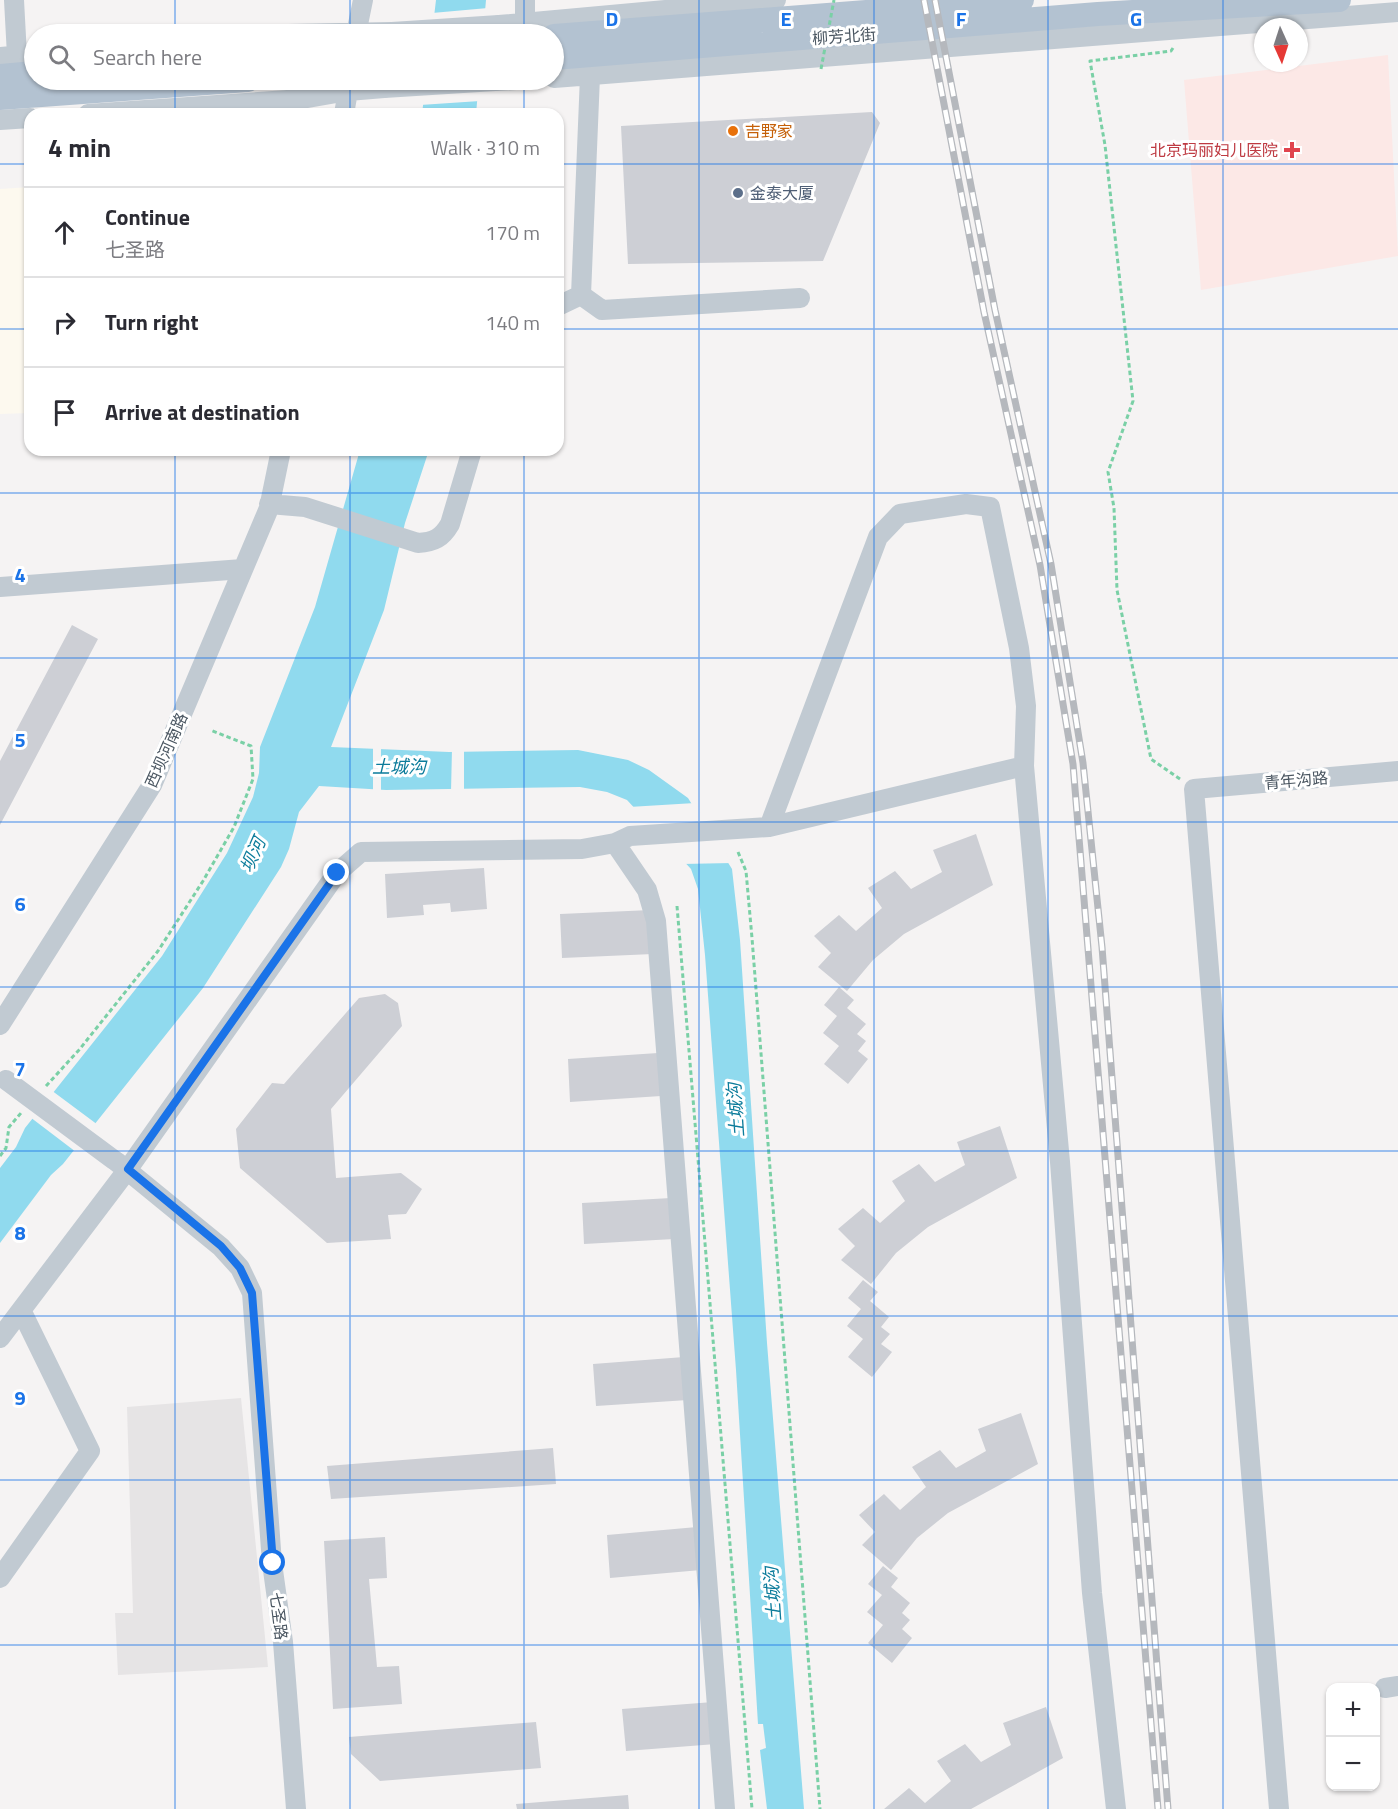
<!DOCTYPE html>
<meta charset="utf-8">
<style>
:root{--surface:#fff;--page:#f2f2f3;--text:#2b2b33;--muted:#7c7c81;--line:#e1e1e2}
body{margin:0;font-family:"Titillium Web","Noto Sans SC",sans-serif;background:var(--page);color:var(--text)}
.controls{position:absolute;right:18px;bottom:18px;display:grid;overflow:hidden;border-radius:12px;box-shadow:0 2px 4px #0004}
.controls button{width:54px;height:54px;display:grid;place-items:center;padding:0;border:0;border-bottom:2px solid var(--line);background:var(--surface);color:var(--text);font:30px sans-serif}
.compass{position:absolute;left:1254px;top:18px;width:54px;height:54px;border-radius:50%;background:var(--surface);box-shadow:0 2px 4px #0004;rotate:177deg}
.stop{position:absolute;width:18px;height:18px;margin:-14px;border:4px solid #1a73e8;border-radius:50%;background:#fff}
.stop.end{background:#1a73e8;border-color:#fff;box-shadow:0 2px 6px #0008}
.list{margin:0;padding:0;list-style:none}
h2{display:flex;justify-content:space-between;align-items:center;height:78px;margin:0;padding:0 24px;font-size:26px}
h2 small{font-size:20px;font-weight:400;color:var(--muted)}
.list li{display:grid;grid-template-columns:39px 1fr auto;gap:18px;align-items:center;box-sizing:border-box;height:90px;padding:0 24px;border-top:2px solid var(--line)}
.list b{display:block;font-size:22px;white-space:nowrap}
.list p{margin:0;font-size:20px;white-space:nowrap;color:var(--muted)}
.list em{font-size:20px;font-style:normal;color:var(--muted)}
.icon{flex:none;width:33px;height:33px;fill:none;stroke:currentColor;stroke-width:2;stroke-linecap:round;stroke-linejoin:round}
.map{position:relative;flex:none;width:1398px;height:1809px;overflow:hidden}
.search{position:absolute;background:var(--surface);box-shadow:0 2px 4px #0004;left:24px;top:24px;width:540px;height:66px;display:flex;align-items:center;gap:15px;box-sizing:border-box;padding:0 21px;border-radius:33px;color:var(--muted);font-size:22px}
.panel{position:absolute;background:var(--surface);box-shadow:0 2px 4px #0004;left:24px;top:108px;width:540px;height:348px;border-radius:18px}
.map>svg:first-child{display:block}
.commercial{fill:#fdf9ef}
.education{fill:#e6e4e5}
.medical{fill:#fce8e6}
.water{fill:#90daee}
.pier{fill:#f5f3f3}
.building{fill:#cdcfd5}
.lines{fill:none;stroke-linecap:round;stroke-linejoin:round}
.path{stroke:#7ad0a6;stroke-width:3;stroke-dasharray:4.5 3;stroke-linecap:butt}
.minor{stroke:#c1cad2;stroke-width:20}
.major{stroke:#b3c2d1;stroke-width:24}
.rail-casing{stroke:#b5b8bd;stroke-width:7}
.rail{stroke:#fff;stroke-width:4.5;stroke-dasharray:14;stroke-linecap:butt}
.path-bridge{stroke:#7ad0a6;stroke-width:3;stroke-dasharray:4.5 3;stroke-linecap:butt}
.minor-bridge{stroke:#c1cad2;stroke-width:20}
.route{stroke:#1a73e8;stroke-width:8}
.grid{fill:none;stroke:#1a73e8;stroke-width:1.5;stroke-opacity:0.55}
.food-dot{fill:#e8710a;stroke:#fff;stroke-width:2}
.health-dot{fill:#e0444e;stroke:#fff;stroke-width:2}
.service-dot{fill:#5c6f8a;stroke:#fff;stroke-width:2}
.labels{text-anchor:middle;stroke-width:6;stroke-linejoin:round;paint-order:stroke}
.street-label{font-size:16px;fill:#4a5661;stroke:#fff}
.food-label{font-size:16px;fill:#c56008;stroke:#fff;text-anchor:start}
.health-label{font-size:16px;fill:#be3a42;stroke:#fff;text-anchor:end}
.service-label{font-size:16px;fill:#4e5e75;stroke:#fff;text-anchor:start}
.water-label{font-size:18px;font-style:italic;fill:#0c7c9b;stroke:#fff}
.grid-label{font-size:20px;text-anchor:middle;font-weight:bold;fill:#1a73e8;stroke:#fff;stroke-width:6;stroke-linejoin:round;paint-order:stroke}
</style>
<div class="map">
<svg width="1398" height="1809" viewBox="0 0 1398 1809">
<rect width="100%" height="100%" fill="#f5f3f3"/>
<path class="commercial" d="M30 187V413L0 414V189Z"/>
<path class="education" d="M241 1398 268 1667 118 1675 115 1613H133L127 1407Z"/>
<path class="medical" d="M1388 55 1398 256 1201 290 1184 80Z"/>
<path class="water" d="M436 0H486L483 34H432Z
M426 80H479L476 114H422Z
M360 450H429L405 523 384 610 331 747 449 752 578 750 628 760 649 770 688 798 732 869 740 940 767 1343 804 1809H767L760 1750 766 1748 763 1724H758L736 1370 705 955 698 889 691 869 627 800 607 792 580 787 386 790 319 786 299 812 289 849 281 867 203 988 63 1164 51 1175 0 1243V1168L16 1147 25 1128 162 956 227 853 253 797 259 773 260 747 315 607Z"/>
<path class="pier" d="M488 8 486 34H429L432 13Z
M423 80H482L480 101 420 105Z
M373 746H381V792L373 791Z
M464 748V791L451 792 452 749Z
M695 803 732 863 682 864 629 807Z
M51 1090 98 1125 76 1152 30 1117Z"/>
<path class="building" d="M872 112 880 123 823 261 628 264 621 126Z
M72 625 98 639 0 825V761Z
M976 834 993 885 904 934 873 960 847 991 818 967 831 953 814 936 839 915 856 931 882 908 868 888 895 871 911 889 942 872 933 850Z
M484 868 487 909 451 912 450 903 423 905 424 915 387 918 385 874Z
M651 910 653 954 562 958 560 914Z
M839 987 854 1000 847 1008 866 1024 857 1034 866 1041 858 1051 868 1059 848 1084 824 1064 839 1046 823 1033 837 1016 824 1005Z
M385 994 398 1003 402 1026 331 1109 336 1178 401 1173 422 1189 406 1214 388 1215 391 1239 327 1243 240 1168 236 1129 272 1083 284 1084 359 998Z
M658 1053 661 1096 570 1102 568 1059Z
M1000 1126 1017 1178 928 1227 896 1253 871 1284 841 1260 855 1246 838 1229 863 1208 880 1223 905 1201 892 1181 919 1164 935 1182 965 1165 957 1142Z
M671 1198 674 1239 584 1244 582 1203Z
M863 1280 878 1292 870 1301 889 1317 881 1327 890 1334 881 1344 892 1352 872 1377 848 1357 863 1339 847 1326 861 1309 848 1298Z
M684 1357 688 1400 596 1406 593 1364Z
M1021 1413 1038 1464 948 1513 917 1538 891 1570 862 1545 875 1532 859 1515 884 1494 900 1510 926 1487 912 1467 940 1450 956 1468 986 1451 978 1429Z
M553 1448 556 1484 331 1499 327 1466Z
M697 1527 701 1570 610 1578 607 1535Z
M385 1537 387 1578 369 1579 377 1667 399 1666 402 1704 333 1709 324 1541Z
M883 1566 898 1578 891 1587 910 1603 902 1613 910 1620 902 1629 912 1638 892 1663 868 1643 883 1625 867 1612 882 1595 868 1584Z
M713 1702 716 1744 626 1751 622 1709Z
M1046 1707 1063 1758 971 1809H884L909 1788 925 1803 951 1781 937 1761 965 1744 981 1762 1011 1745 1003 1723Z
M536 1722 541 1768 380 1781 351 1754 349 1737Z
M628 1795 629 1809H517L516 1804Z"/>
<g class="lines">
<path class="path" d="M1173 48 1171 51 1090 61 1105 145 1133 401 1108 472 1114 508 1117 590 1151 759 1180 779
M738 852 746 871 752 938 820 1809
M677 906 752 1809
M46 1086 79 1050 158 951 203 881 234 827 253 779 251 746 210 730
M0 1156 6 1148 9 1127 21 1113"/>
<path class="minor" d="M14 0 18 74
M525 21V0
M499 25 776 0
M288 34 392 32
M356 34 363 0
M0 57 34 54
M554 78 1398 12
M495 81 516 80
M88 114 302 99 348 91 384 88
M344 114 350 80
M0 120 30 118
M581 295 602 310 800 298
M581 295 590 76
M558 306 581 295
M269 504 305 507 418 543C434 542 442 538 450 524L472 450
M0 587 243 569
M769 827 878 537 900 514 966 504 990 507 1019 648 1026 706 1024 766 1060 1162 1092 1593 1116 1809
M615 843 647 890 656 921 725 1809
M0 1025 152 785 269 508 281 450
M117 1162 221 1247 240 1268 252 1293 272 1563 283 1642 296 1809
M0 1338 128 1169 337 873 361 852 582 849 615 843 630 836 769 827 1024 766
M0 1578 90 1451 21 1310
M1385 1688 1398 1686
M1279 1809 1194 789 1398 771"/>
<path class="major" d="M554 36 1022 0
M554 58 1098 14 1339 0
M0 76 34 73
M0 98 248 80"/>
<g class="rail-casing">
<path id="rail" d="M924 0 984 312 1040 565 1073 764 1158 1809
M935 0 995 310 1051 564 1083 763 1102 947 1168 1809"/>
</g>
<use href="#rail" class="rail"/>
<path class="path-bridge" d="M821 69 834 0"/>
<path class="minor-bridge" d="M392 32 499 25
M384 88 495 81
M6 1080 114 1160"/>
</g>
<g class="lines">
<path class="route" d="M273 1563 252 1293 240 1268 221 1246 128 1169 337 873"/>
</g>
<path class="grid" d="M175 0V34M350 0V34M524 0V34M699 0V1809M874 0V1809M1048 0V1809M1223 0V1809M175 80V114M350 80V114M524 80V114M0 164H30M558 164H1398M0 329H30M558 329H1398M175 450V1809M350 450V1809M524 450V1809M0 493H1398M0 658H1398M0 822H1398M0 987H1398M0 1151H1398M0 1316H1398M0 1480H1398M0 1645H1398"/>
<circle class="food-dot" cx="733" cy="131" r="6"/>
<path class="health-dot" d="M1289 141h6v6h6v6h-6v6h-6v-6h-6v-6h6z"/>
<circle class="service-dot" cx="738" cy="193" r="6"/>
<g class="labels">
<g class="street-label">
<text transform="translate(844 36) rotate(-4)" y="6">柳芳北街</text>
<text transform="translate(166 750) rotate(-66)" y="6">西坝河南路</text>
<text transform="translate(1296 780) rotate(-5)" y="6">青年沟路</text>
<text transform="translate(279 1616) rotate(83)" y="6">七圣路</text>
</g>
<g class="food-label">
<text x="745" y="137">吉野家</text>
</g>
<g class="health-label">
<text x="1278" y="156">北京玛丽妇儿医院</text>
</g>
<g class="service-label">
<text x="750" y="199">金泰大厦</text>
</g>
<g class="water-label">
<text x="399" y="773">土城沟</text>
<text transform="translate(253 855) rotate(-66)" y="6">坝河</text>
<text transform="translate(736 1110) rotate(-94)" y="6">土城沟</text>
<text transform="translate(773 1594) rotate(-94)" y="6">土城沟</text>
</g>
</g>
<g class="grid-label">
<text x="612" y="26">D</text>
<text x="786" y="26">E</text>
<text x="961" y="26">F</text>
<text x="1136" y="26">G</text>
<text x="20" y="582">4</text>
<text x="20" y="747">5</text>
<text x="20" y="911">6</text>
<text x="20" y="1076">7</text>
<text x="20" y="1240">8</text>
<text x="20" y="1405">9</text>
</g>
</svg>
<div class="controls">
<button>+</button>
<button>−</button>
</div>
<svg class="compass" viewBox="-18 -18 36 36"><path d="M0-13l5 13h-10z" fill="#e53935"/><path d="M0 13l5-13h-10z" fill="#7c7c81"/></svg>
<div class="stop" style="left:273px;top:1563px"></div>
<div class="stop end" style="left:337px;top:873px"></div>
<div class="search"><svg class="icon" aria-label="search" viewBox="0 0 24 24"><circle cx="10" cy="10" r="6"/><path d="M15 15l6 6"/></svg>Search here</div>
<section class="panel">
<h2>4 min<small>Walk · 310 m</small></h2>
<ul class="list">
<li><svg class="icon" aria-label="ahead" viewBox="0 0 24 24"><path d="M12 20V5M6 11l6-6 6 6"/></svg><div><b>Continue</b><p>七圣路</p></div><em>170 m</em></li>
<li><svg class="icon" aria-label="right" viewBox="0 0 24 24"><path d="M7 20v-9h11M14 6l5 5-5 5"/></svg><div><b>Turn right</b></div><em>140 m</em></li>
<li><svg class="icon" aria-label="arrive" viewBox="0 0 24 24"><path d="M6 21V4h12l-3 4 3 4H6"/></svg><div><b>Arrive at destination</b></div></li>
</ul>
</section>
</div>
